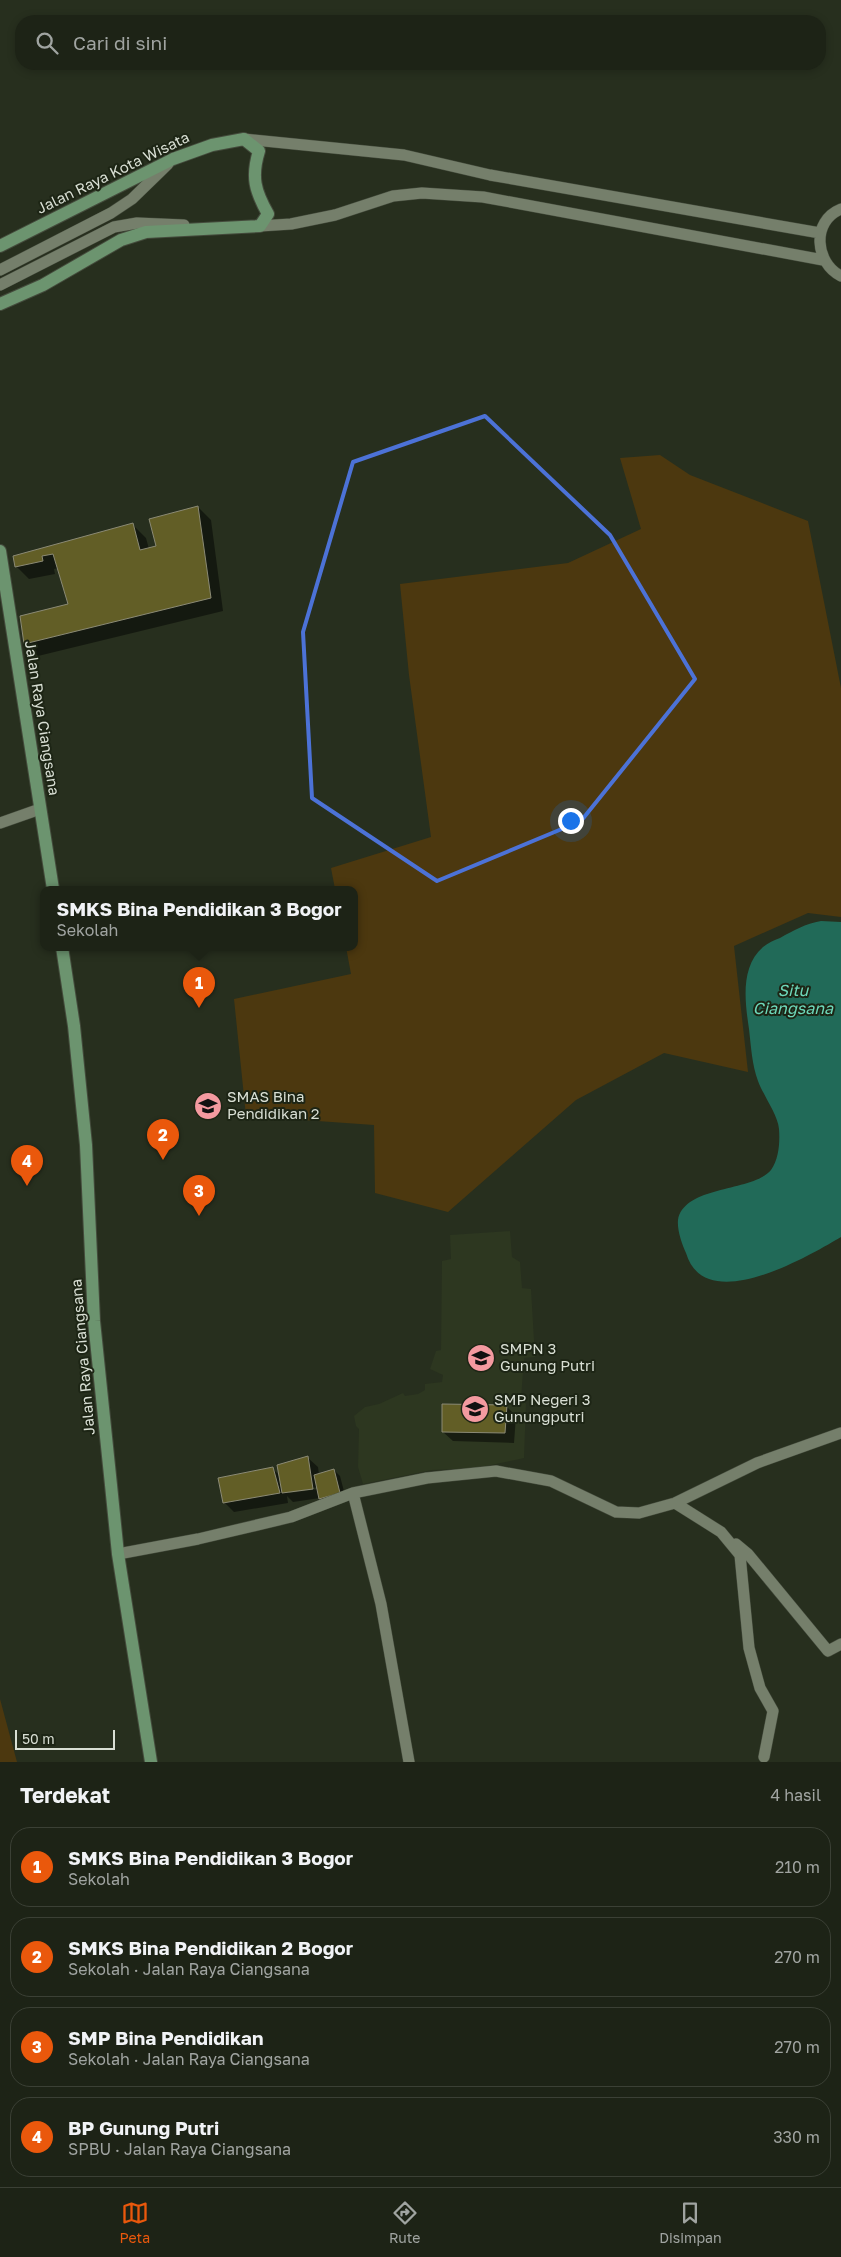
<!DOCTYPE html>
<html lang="id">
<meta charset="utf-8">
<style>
:root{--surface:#1d2316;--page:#252b1f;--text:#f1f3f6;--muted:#a0a4a1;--line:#3b4035;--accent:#ea580c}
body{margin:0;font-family:"Golos Text",sans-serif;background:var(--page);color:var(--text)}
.scale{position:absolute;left:15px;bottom:12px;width:100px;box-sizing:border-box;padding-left:5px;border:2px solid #d9dfd4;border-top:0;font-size:14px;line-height:18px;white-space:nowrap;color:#d9dfd4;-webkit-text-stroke:4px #1d2515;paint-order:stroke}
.you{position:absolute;left:570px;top:820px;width:18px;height:18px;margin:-12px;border:4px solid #fff;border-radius:50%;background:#1a73e8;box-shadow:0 0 0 8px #1a73e833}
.badge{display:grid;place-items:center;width:32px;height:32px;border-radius:50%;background:var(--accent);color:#fff;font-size:16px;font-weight:700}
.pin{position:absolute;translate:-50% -41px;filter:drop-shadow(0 1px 2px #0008)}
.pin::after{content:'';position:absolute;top:26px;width:18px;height:15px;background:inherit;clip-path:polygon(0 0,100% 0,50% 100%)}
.popup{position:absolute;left:40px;top:886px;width:318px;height:65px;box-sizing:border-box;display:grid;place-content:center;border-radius:10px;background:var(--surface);filter:drop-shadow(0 1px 4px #0005);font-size:16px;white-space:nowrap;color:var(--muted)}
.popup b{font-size:19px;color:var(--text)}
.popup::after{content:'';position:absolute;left:50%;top:100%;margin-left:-10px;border:10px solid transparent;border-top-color:var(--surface)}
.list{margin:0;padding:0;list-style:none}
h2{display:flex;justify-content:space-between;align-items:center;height:65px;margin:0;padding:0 20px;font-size:21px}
h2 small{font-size:16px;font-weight:400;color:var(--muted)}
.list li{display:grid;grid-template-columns:32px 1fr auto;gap:15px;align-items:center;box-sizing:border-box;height:80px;margin:0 10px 10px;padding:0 10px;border:1px solid var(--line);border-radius:20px}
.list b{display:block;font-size:19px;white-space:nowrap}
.list p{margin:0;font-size:16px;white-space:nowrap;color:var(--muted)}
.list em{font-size:16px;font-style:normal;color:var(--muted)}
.icon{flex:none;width:28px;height:28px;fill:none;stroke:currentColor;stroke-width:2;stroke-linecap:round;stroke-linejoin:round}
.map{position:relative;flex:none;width:841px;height:1762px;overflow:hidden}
.search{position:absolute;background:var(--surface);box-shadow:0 2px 8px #0003;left:15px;right:15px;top:15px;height:55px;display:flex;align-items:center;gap:12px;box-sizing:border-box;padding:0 18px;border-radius:20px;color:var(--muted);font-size:19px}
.sheet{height:425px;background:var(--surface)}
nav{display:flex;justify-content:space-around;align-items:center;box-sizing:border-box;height:70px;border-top:1px solid var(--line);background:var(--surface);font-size:14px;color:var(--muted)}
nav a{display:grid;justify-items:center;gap:2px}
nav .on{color:var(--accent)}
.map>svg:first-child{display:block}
.built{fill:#2d3720}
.green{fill:#4c380f}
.water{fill:#216a58}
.shadow{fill:#0007;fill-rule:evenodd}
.building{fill:#625e26;stroke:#8b8a75}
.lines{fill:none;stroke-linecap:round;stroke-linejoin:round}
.street-casing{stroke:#444b3c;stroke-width:12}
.secondary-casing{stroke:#444b3c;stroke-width:14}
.street{stroke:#757f6b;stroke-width:11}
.secondary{stroke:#6c946f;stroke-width:12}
.marked{fill:none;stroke:#4c72d7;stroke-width:4;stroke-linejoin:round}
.labels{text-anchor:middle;stroke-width:4;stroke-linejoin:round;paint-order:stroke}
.street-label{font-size:15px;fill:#d9dfd4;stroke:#1d2515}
.poi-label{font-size:15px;fill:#d9dfd4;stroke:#1d2515;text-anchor:start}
.water-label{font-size:16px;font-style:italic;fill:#6ed8ba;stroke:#1d2515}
</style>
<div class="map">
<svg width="841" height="1762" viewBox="0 0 841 1762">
<rect width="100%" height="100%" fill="#272f1e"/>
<path class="built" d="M510 1231 512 1257 520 1262 522 1288 531 1289 535 1357 524 1358 521 1399 526 1404 524 1458 477 1468 432 1470 363 1484 358 1467 359 1429 356 1426 354 1416 365 1407 379 1404 403 1393 405 1396 418 1394 425 1390V1384L442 1382 443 1375 430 1369 436 1351 441 1350 442 1261 451 1259 450 1235Z"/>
<path class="green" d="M660 455 690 475 808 521 841 688V917L808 913 734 946 748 1072 664 1053 576 1100 448 1212 375 1193 374 1125 246 1116 234 999 351 974 346 947H354V889H335L331 868 431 837 409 675 400 584 568 563 641 529 620 458Z
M0 1699 17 1762H0Z"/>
<path class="water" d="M821 921 841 922V1237C807 1257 705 1317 686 1253 682 1244 677 1230 678 1220 684 1185 753 1192 771 1170 779 1159 780 1142 779 1129 778 1115 763 1095 758 1081 752 1065 751 1046 749 1029 745 1002 740 967 763 947 768 943 774 940 780 938 794 930 805 924 821 921Z"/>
<path class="shadow" d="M198 507 211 520 223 611 38 656 25 643 69 605 58 568 54 569 55 574 29 579 16 566 14 557 133 525 146 538 149 549 157 546Z
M506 1406 516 1416 514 1443 453 1441 443 1432Z
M308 1458 318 1467 319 1475 334 1470 340 1476 346 1499 326 1505 320 1498 293 1502 287 1496 288 1503 234 1512 224 1502 272 1468 280 1476ZM319 1487V1489L289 1493V1491Z"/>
<path class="building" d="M198 506 211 598 24 644 20 616 68 604 53 554 42 556 43 561 15 567 13 556 133 523 140 550 156 546 149 519Z
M442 1404 507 1405 505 1433 442 1432Z
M308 1456 313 1489 282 1493 277 1465Z
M273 1467 280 1493 223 1503 218 1478Z
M334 1469 340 1493 319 1499 314 1475Z"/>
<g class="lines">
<g class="street-casing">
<path id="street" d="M244 139 404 155 490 175 820 233
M841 209C811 221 815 263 841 276
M260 226 291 224 335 215 393 196 422 193 483 197 823 260
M0 270 111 213 132 199 168 164
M0 285 114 227 137 223 184 225
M0 823 40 809
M353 1493 381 1604 409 1762
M675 1503 721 1532 740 1555 749 1648 760 1688 773 1711 764 1757
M736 1544 748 1554 828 1651 841 1644
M118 1554 198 1539 291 1517 353 1493 427 1478 496 1471 551 1481 616 1512 639 1513 675 1503 757 1463 841 1433"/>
</g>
<g class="secondary-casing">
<path id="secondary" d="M0 246 173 159 212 145 244 139 259 151C251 177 255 191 268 214L260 226 146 232 121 240 43 285 0 304
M0 551 53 889
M62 947 74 1026 86 1145 94 1321 111 1485 118 1554 151 1762"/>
</g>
<use href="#street" class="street"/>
<use href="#secondary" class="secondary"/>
</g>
<path class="marked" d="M485 416 610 535 695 679 581 821 437 881 312 798 303 632 353 462Z"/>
<defs>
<g id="school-disc" transform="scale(1.4375)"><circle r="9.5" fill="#f49aa0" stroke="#1d2515"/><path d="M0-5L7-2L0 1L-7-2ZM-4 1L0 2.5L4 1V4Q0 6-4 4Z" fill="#111"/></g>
</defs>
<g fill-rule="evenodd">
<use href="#school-disc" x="208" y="1106"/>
<use href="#school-disc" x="481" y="1358"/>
<use href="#school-disc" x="475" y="1409"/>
</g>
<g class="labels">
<g class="street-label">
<text transform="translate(113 173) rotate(-26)" y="5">Jalan Raya Kota Wisata</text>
<text transform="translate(42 718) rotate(81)" y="5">Jalan Raya Ciangsana</text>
<text transform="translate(83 1357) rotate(-95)" y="5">Jalan Raya Ciangsana</text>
</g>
<g class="poi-label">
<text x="227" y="1102">SMAS Bina<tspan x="227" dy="17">Pendidikan 2</tspan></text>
<text x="500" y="1354">SMPN 3<tspan x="500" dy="17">Gunung Putri</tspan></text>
<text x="494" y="1405">SMP Negeri 3<tspan x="494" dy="17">Gunungputri</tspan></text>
</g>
<g class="water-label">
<text x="793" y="996">Situ<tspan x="793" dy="18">Ciangsana</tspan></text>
</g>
</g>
</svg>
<div class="scale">50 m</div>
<div class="you"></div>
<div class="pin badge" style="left:199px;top:1008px">1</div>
<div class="popup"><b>SMKS Bina Pendidikan 3 Bogor</b>Sekolah</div>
<div class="pin badge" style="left:163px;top:1160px">2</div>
<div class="pin badge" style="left:199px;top:1216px">3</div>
<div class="pin badge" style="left:27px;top:1186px">4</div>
<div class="search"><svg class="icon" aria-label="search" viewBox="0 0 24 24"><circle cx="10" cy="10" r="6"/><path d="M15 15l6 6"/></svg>Cari di sini</div>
</div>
<section class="sheet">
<h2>Terdekat<small>4 hasil</small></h2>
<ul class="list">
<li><span class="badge">1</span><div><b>SMKS Bina Pendidikan 3 Bogor</b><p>Sekolah</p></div><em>210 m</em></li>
<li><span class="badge">2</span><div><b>SMKS Bina Pendidikan 2 Bogor</b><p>Sekolah · Jalan Raya Ciangsana</p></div><em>270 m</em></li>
<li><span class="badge">3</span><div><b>SMP Bina Pendidikan</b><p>Sekolah · Jalan Raya Ciangsana</p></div><em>270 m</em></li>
<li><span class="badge">4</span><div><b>BP Gunung Putri</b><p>SPBU · Jalan Raya Ciangsana</p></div><em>330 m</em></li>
</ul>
</section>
<nav>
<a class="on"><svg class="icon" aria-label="map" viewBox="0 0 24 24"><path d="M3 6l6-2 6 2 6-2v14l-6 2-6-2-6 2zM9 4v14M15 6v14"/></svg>Peta</a>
<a><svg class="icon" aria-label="directions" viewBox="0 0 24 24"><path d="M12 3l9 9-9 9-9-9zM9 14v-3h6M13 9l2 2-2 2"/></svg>Rute</a>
<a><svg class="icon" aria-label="saved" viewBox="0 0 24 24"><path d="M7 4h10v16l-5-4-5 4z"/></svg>Disimpan</a>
</nav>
